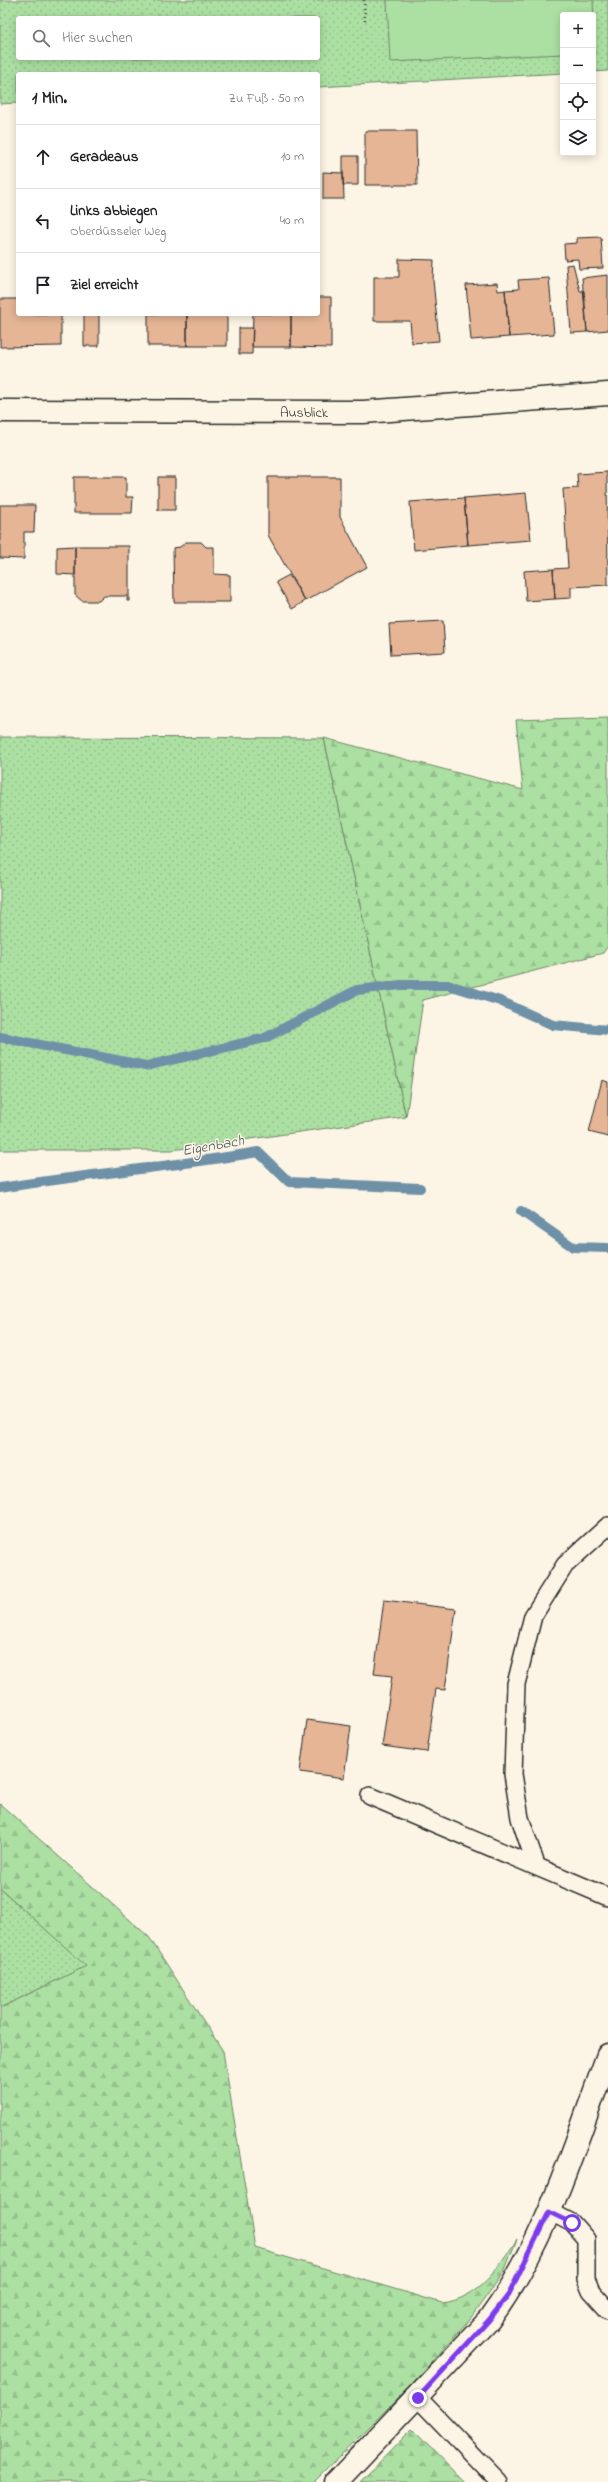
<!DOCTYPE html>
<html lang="de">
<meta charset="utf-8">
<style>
:root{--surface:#fff;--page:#f2f2f2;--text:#202124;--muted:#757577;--line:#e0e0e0}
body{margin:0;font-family:"Indie Flower",sans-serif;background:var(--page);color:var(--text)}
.controls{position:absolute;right:12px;top:12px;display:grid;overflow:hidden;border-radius:4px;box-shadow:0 2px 10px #0003}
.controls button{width:36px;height:36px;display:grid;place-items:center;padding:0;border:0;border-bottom:1px solid var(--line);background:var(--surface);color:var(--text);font:20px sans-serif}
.stop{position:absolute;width:12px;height:12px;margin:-9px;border:3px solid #7c3aed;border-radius:50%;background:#fff}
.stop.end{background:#7c3aed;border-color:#fff;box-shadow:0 1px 4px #0008}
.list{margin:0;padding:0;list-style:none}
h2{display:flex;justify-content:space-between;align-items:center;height:52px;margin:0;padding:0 16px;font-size:17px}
h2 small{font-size:13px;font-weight:400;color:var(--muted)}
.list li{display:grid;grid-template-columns:26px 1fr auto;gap:12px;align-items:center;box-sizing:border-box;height:64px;padding:0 16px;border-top:1px solid var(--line)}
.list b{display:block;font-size:15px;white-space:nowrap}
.list p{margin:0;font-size:13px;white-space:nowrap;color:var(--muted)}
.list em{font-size:13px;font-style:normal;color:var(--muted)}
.icon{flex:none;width:22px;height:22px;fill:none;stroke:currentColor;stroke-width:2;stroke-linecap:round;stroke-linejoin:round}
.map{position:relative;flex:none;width:608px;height:2482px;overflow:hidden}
.search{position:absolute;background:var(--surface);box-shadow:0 2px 10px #0003;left:16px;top:16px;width:304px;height:44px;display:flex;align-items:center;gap:10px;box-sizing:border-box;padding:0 14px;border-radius:4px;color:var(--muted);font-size:15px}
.panel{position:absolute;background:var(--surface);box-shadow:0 2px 10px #0003;left:16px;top:72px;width:304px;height:244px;border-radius:4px}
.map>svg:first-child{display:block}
.grass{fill:url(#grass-dots);stroke:#6c8666;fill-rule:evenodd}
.forest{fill:url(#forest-firs);stroke:#6c8666}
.garden{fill:#ace0a2;stroke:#6c8666}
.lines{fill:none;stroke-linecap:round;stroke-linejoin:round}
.stream{stroke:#6e91a8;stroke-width:10}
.building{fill:#e5b596;stroke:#2b2b2b}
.service-casing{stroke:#2b2b2b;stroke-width:20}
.minor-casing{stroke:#2b2b2b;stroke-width:25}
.tertiary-casing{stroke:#2b2b2b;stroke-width:25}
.path{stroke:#2b2b2b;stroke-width:2.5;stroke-dasharray:1 3;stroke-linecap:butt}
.service{stroke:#fcf5e5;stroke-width:17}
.minor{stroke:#fcf5e5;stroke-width:22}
.tertiary{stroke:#fcf5e5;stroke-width:22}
.route{stroke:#7c3aed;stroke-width:5}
.labels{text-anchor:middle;stroke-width:3;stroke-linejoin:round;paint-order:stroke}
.street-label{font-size:14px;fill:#2b2b2b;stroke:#fcf5e5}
.water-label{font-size:15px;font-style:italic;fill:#47565f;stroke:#fcf5e5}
</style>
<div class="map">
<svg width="608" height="2482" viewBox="0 0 608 2482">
<defs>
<pattern id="grass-dots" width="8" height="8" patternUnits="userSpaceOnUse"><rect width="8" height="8" fill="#ace0a2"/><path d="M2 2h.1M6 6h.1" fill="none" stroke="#94c08c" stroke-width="1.8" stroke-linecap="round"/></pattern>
<pattern id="forest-firs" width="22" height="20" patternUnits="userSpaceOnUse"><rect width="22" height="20" fill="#ace0a2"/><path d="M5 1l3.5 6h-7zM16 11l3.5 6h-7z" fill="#94c08c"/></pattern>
</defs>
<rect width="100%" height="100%" fill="#fcf5e5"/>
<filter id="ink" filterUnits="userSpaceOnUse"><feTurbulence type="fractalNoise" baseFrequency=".025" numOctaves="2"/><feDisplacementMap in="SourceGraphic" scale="8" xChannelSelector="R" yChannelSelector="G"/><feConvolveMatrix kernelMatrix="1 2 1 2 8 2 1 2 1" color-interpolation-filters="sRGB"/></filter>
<g filter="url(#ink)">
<path class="grass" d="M0 0H608V71L593 72V15H563V73L318 87V74H18V103L0 104ZM18 18H318V58H18Z
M0 737 324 738 406 1117 172 1150H0Z
M0 1888 87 1966 0 2008Z"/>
<path class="forest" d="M608 717V946L603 953 423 1000 406 1117 324 738 523 790 516 720Z
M0 1804 149 1937 223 2051 255 2248 442 2303C478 2299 499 2268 517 2239L504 2272 467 2323 411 2385 314 2482H0V2008L86 1966 0 1888Z
M412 2429 464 2482H360Z"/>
<path class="garden" d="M387 0H593L595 53H593V15H563V54L390 62Z"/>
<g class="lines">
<path class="stream" d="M0 1037 146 1066 265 1038 357 990 401 985H449L500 1001 553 1025 608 1030
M0 1188C86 1174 172 1167 258 1152L289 1182 420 1188
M521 1211 573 1247 608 1248"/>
</g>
<path class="building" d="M365 131H416L417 185H365Z
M343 156H358V185H343Z
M323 172 343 173 344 199H323Z
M601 237 603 268 579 269 578 259 565 260 564 244 577 243V238Z
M399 259 434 260 433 280 439 341 412 343 410 321H374V277H399Z
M573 264 580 291H584L587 332 571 333 566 265Z
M608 275V330L587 332 582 278Z
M549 278 554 334 509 337 505 290 519 289 518 280Z
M497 283 498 291 505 290 509 337 471 340 466 285Z
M318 297H331V348L291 347V314H318Z
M0 299H18V314H61V346L0 347Z
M84 314H99V346H84Z
M148 314H187V346H148Z
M187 314H227V346H187Z
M253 314H291V347H252Z
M239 328H253L252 354H239Z
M607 472 608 585 571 587V598L555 599 553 569 568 568 563 489 578 488 577 474Z
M74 477H126V497H133L132 513H74Z
M158 477H175V510H158Z
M268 477H340V517L367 567 305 601 268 535Z
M526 493 531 540 468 545 464 498Z
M464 498 468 545 414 550 410 502Z
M0 505H35L34 532H24V559L0 558Z
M186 542H201L206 547H214V574L230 575V602H174L173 548 180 547Z
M75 546H129V601H127V596H104L99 601H82L75 595Z
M75 546V575L57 574V547Z
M553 569 555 599 526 601 524 571Z
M289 575 305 601 292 609 276 582Z
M443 621 445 652 391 655 389 624Z
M602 1080 608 1082V1137L589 1132Z
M384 1600 456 1609 445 1690 436 1689 427 1752 382 1746 392 1676 374 1674Z
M307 1720 351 1726 344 1778 300 1772Z"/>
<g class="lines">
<g class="service-casing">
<path id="service" d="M370 1796 608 1897
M536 1865 520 1818 513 1774 516 1684 533 1616 565 1565 608 1526
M549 2211 572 2223 586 2239V2279L591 2291 608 2310
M418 2398 499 2482"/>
</g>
<g class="minor-casing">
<g id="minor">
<path id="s1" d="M0 411 363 412 608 394"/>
</g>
</g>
<g class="tertiary-casing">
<path id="tertiary" d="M336 2482 489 2320C547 2242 574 2145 608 2055"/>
</g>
<path class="path" d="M364 0 365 21"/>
<use href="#service" class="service"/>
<use href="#minor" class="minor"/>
<use href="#tertiary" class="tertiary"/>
</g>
</g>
<g class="lines" filter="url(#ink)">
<path class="route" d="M418 2398 489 2320 509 2294 549 2212 572 2223"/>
</g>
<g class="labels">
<g class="street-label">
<text dy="5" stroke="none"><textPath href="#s1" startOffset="304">Ausblick</textPath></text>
</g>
<g class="water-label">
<text transform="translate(213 1145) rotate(-10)" y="5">Eigenbach</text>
</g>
</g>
</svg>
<div class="controls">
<button>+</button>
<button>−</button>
<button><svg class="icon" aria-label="locate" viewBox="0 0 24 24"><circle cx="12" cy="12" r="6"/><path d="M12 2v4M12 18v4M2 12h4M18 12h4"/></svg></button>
<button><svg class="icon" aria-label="layers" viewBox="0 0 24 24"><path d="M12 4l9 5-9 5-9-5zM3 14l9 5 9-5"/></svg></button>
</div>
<div class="stop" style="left:572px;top:2223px"></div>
<div class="stop end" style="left:418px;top:2398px"></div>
<div class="search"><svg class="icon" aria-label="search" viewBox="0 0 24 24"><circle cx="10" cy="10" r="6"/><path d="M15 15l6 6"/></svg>Hier suchen</div>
<section class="panel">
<h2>1 Min.<small>Zu Fuß · 50 m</small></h2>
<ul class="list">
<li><svg class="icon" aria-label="ahead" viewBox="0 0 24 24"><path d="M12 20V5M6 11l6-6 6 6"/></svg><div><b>Geradeaus</b></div><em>10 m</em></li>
<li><svg class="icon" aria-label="left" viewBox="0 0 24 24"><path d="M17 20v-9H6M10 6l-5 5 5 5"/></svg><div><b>Links abbiegen</b><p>Oberdüsseler Weg</p></div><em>40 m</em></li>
<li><svg class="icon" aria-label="arrive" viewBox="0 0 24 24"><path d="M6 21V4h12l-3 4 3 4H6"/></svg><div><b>Ziel erreicht</b></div></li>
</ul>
</section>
</div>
